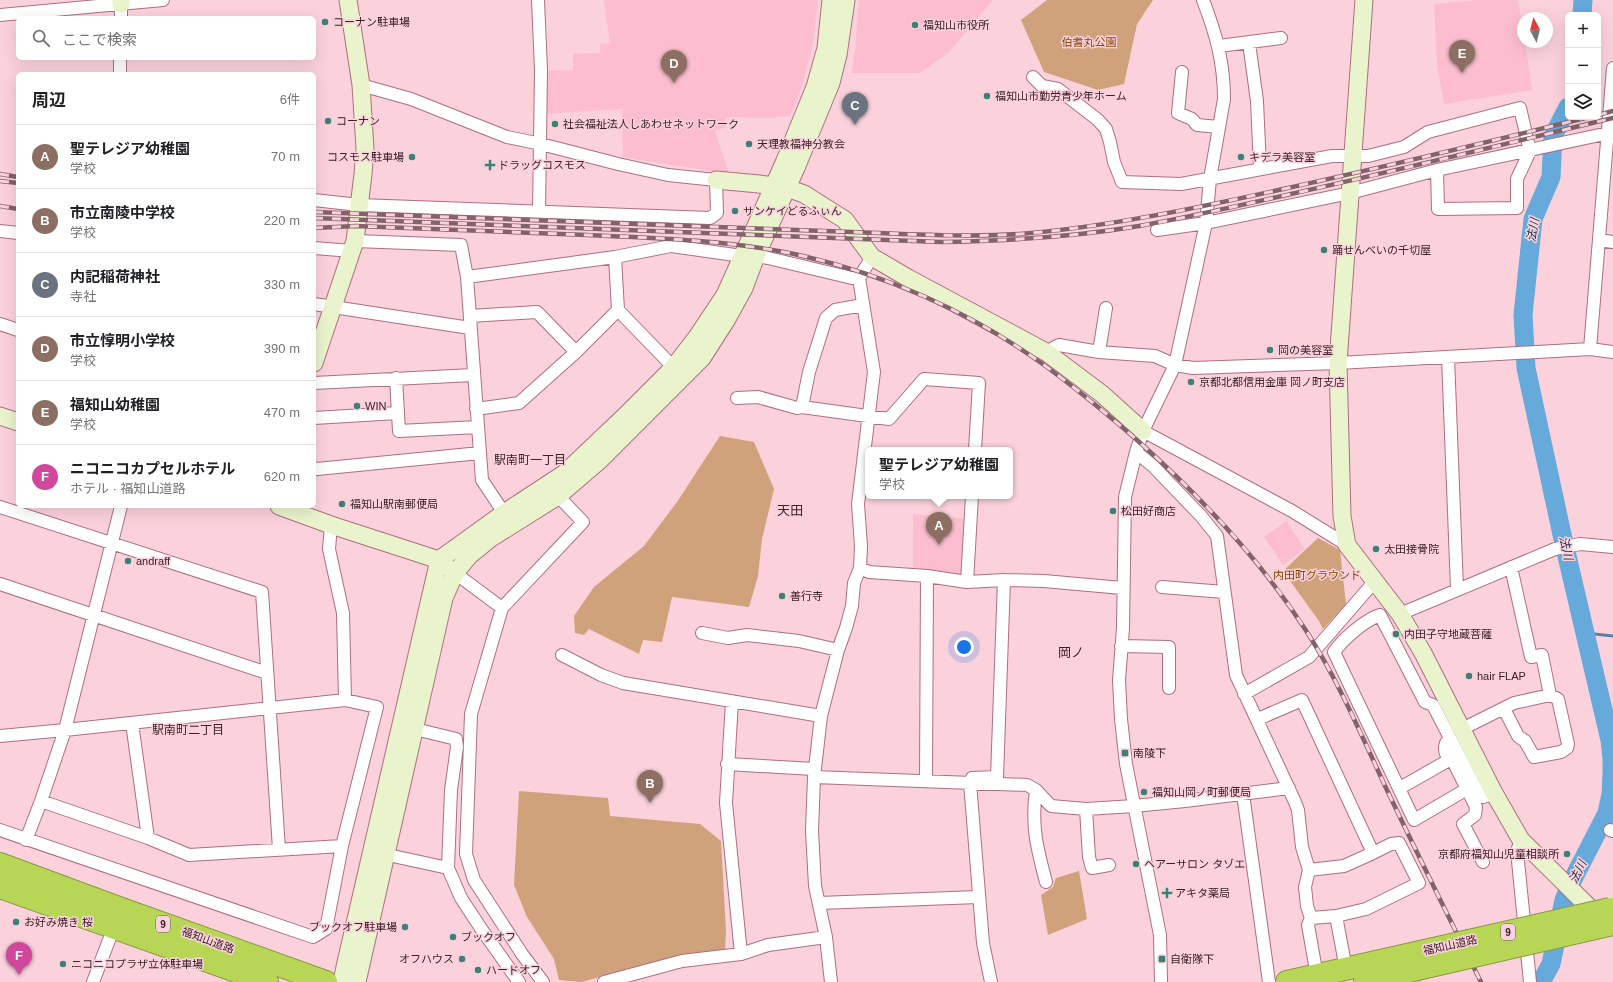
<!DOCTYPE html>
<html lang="ja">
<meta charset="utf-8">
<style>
:root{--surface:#fff;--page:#f6f6f6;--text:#202124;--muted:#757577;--line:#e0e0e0;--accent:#3d8176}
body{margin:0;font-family:Helvetica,"Noto Sans JP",sans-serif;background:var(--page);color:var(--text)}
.controls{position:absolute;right:12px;top:12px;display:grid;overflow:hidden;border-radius:6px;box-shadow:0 4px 16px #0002}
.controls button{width:36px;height:36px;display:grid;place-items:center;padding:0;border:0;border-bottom:1px solid var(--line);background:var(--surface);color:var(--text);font:20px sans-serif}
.compass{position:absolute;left:1517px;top:12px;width:36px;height:36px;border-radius:50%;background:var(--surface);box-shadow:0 4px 16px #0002;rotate:353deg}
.you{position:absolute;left:964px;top:647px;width:14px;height:14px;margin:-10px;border:3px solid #fff;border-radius:50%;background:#1a73e8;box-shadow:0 0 0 6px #1a73e833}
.badge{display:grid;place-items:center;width:26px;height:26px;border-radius:50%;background:var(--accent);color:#fff;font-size:13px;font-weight:700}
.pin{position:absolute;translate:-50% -33px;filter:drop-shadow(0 1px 2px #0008)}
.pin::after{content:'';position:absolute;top:21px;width:14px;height:12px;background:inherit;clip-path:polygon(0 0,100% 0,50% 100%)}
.popup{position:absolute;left:865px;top:447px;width:148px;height:52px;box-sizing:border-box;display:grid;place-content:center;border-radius:6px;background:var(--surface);filter:drop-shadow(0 1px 3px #0005);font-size:13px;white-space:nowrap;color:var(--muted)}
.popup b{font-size:15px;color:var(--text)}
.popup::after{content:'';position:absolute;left:50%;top:100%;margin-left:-8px;border:8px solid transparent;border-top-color:var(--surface)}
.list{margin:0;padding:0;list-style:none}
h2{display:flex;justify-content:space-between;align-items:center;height:52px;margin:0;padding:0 16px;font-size:17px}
h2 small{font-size:13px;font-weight:400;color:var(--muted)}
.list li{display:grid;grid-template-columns:26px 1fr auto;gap:12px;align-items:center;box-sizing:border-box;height:64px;padding:0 16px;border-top:1px solid var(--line)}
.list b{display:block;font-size:15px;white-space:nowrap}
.list p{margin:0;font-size:13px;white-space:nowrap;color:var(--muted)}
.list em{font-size:13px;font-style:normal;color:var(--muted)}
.icon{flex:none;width:22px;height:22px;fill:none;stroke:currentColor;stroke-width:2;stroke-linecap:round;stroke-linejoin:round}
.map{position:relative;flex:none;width:1613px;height:982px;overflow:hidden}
.search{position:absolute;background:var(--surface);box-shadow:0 4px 16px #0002;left:16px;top:16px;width:300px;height:44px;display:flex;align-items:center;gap:10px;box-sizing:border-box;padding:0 14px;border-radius:6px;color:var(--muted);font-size:15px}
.panel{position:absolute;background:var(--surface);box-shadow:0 4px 16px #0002;left:16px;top:72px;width:300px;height:436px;border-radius:6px}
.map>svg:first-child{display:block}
.built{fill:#fcbece}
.green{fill:#cfa27b}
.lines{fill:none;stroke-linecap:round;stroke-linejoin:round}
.stream{stroke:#5881a5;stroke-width:3}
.river{stroke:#65aadb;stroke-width:19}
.street-casing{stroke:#ad6f80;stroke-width:14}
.secondary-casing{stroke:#ad6f80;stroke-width:19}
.highway-casing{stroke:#8c9745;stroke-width:24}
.street{stroke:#fff;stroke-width:12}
.secondary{stroke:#e9f3cc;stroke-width:17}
.highway{stroke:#b7d655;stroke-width:22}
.rail-casing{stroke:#83636b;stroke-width:4.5}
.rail{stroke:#fbd1dc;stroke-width:3;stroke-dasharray:9;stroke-linecap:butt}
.highway-bridge-casing{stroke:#8c9745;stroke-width:24;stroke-linecap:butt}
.highway-bridge{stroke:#b7d655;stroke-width:22}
.poi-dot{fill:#3d8176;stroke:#fbd1dc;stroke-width:1.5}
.labels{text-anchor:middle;stroke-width:3;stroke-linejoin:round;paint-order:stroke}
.shield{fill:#fbd1dc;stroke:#75565e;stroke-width:1}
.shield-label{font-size:10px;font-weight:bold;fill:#3b2128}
.poi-label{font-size:11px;fill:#3b2128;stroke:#fbd1dc;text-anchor:start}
.park-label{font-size:11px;fill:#804703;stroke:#fbd1dc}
.street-label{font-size:11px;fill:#3b2128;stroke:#fbd1dc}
.water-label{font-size:12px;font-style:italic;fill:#133146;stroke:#fbd1dc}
.neighbourhood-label{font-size:12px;fill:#3b2128;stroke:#fbd1dc}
.quarter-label{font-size:13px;fill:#3b2128;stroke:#fbd1dc}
</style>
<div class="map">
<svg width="1613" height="982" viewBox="0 0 1613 982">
<rect width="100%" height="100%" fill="#fbd1dc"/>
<path class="built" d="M604 0H818L813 44 799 95 790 116 768 118 728 117 725 119 726 127 715 131 729 173H722L623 157 622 109 544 114 545 71 573 70V54L600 53V44L610 43Z
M859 0H993L948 53 920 73H852L855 50Z
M1478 0H1518L1523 30V42H1525L1532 90 1444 104 1437 65 1434 4Z
M913 514 967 519 962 577 913 571Z
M1286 521 1305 549 1283 565 1264 537Z"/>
<path class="green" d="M1047 0H1153L1137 24 1124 84 1098 90 1044 72 1021 20Z
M720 436 754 442 774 489 762 539 758 576 749 607 672 597 662 642 643 640 639 654 589 629 584 635 575 633 574 616 594 587 644 546 677 502Z
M1318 538 1340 550 1346 604 1323 629 1319 621 1283 571Z
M519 791 608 798 610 816 700 824 721 841 726 931 725 951 673 958 581 982 559 980 554 959 527 917 514 885Z
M1079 871 1087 919 1048 935 1041 895 1053 887 1056 878Z"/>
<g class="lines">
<path class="stream" d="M1585 633 1613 636
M1612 774H1613
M1564 900 1567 902"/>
<path class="river" d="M1582 15 1583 0
M1541 982 1551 964 1564 900 1572 881 1607 813 1611 794 1612 774V758L1610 740 1563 539 1526 368 1523 315 1533 219 1551 177 1553 136 1568 107"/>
<g class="street-casing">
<path id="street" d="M538 0 541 70 539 212
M0 15 163 0
M121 18V4
M1249 43 1257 101 1260 168
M1219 46 1281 38
M1182 72 1178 113 1192 119 1197 125 1219 127
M120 74V58
M1033 77 1042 86 1058 89 1098 120 1106 129 1110 142 1114 162 1122 182 1181 184 1332 156H1368L1404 147 1428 132 1520 108 1530 151 1517 179V208L1438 209 1437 170
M314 200 359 205 710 218 717 213 716 180 668 175 618 164 541 144 507 137 411 99 361 85
M1157 230 1206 223 1350 193 1437 170 1613 132
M0 231 18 233
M1599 240 1613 242
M355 241 461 245 467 277 482 480 504 513
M314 248 352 251
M756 256 768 258 852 278H859
M615 257 618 310 679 373
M467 277 615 257 671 246 742 256
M314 304 470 328
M863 305 835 310 826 318 809 372 802 407 889 419 924 379 979 383 975 450
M470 316 537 312 576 352
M0 324 18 330
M1590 349 1613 68
M1046 352 1059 345 1099 352 1155 356 1175 365 1193 368 1338 363 1590 349 1613 352
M1099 352 1106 308
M1448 357 1457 589
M396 378 399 431 478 427
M314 383 473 375
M737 398 758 397 797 408 802 407
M476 409 519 403 576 352 618 310
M314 418 397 413
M1143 431 1292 511 1347 545
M1136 452 1153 466 1201 516 1217 536 1236 675 1295 802 1298 810 1302 847 1309 870 1305 887 1307 906 1311 918 1308 925 1317 976
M314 468 317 469 480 453
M0 507 262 592 279 849
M331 525 329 549 343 613 345 700
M1511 567 1531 657 1542 655 1550 695
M860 568 869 572 927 576 967 582 1004 580 1044 581 1122 588
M455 573 502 608
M967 582 972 496
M0 584 267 673
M1162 587 1224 592
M1400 614 1555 549 1580 544 1613 547
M702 633 728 638 747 635 799 641 838 650
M1121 646 1169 647V688
M562 655 601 675 623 683 821 716
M1244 694 1309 657 1374 582
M732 701 726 803 741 954
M1258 719 1302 700 1373 853 1344 866 1309 870
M132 723 148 838
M415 729 456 739 457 747 451 790 448 868
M1462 729 1514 703 1550 695 1558 699 1568 744 1567 748 1561 752 1534 757 1525 741 1518 736 1504 709
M0 736 65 730 345 700 377 707 342 846 326 929 313 937 0 830
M1451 740 1480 796 1483 797 1494 793
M727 764 814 769
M814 777 1027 785 1036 790 1051 806 1086 809 1134 806 1185 801 1289 788
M926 781 927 576
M1400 788 1449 760
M1467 789 1414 820 1334 652C1343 639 1365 620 1380 615L1425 702 1433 705 1451 740 1446 743C1443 751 1447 759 1454 763L1476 807 1475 815 1463 824 1483 862
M1036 790C1031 826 1037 848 1046 882
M1243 794 1269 982
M41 801 148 838 189 855 342 846
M1086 809 1089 857 1092 868 1109 865
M1610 830 1613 831
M26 840 41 801 65 730 121 506
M1521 840 1517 851 1530 982
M379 853 448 868 461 898 482 930 519 982
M819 903 978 897
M1336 916 1346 969
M1311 918 1336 916 1366 909 1419 883 1399 843 1391 844 1373 853
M93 982 114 927
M543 982 522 954 474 880 466 854 471 714 502 608 583 522 558 496
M604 982 682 961 741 954 768 945 826 937
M831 982 826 937 815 886 812 831 814 777 821 716 838 650 846 628 852 606 854 583 860 568 861 546 858 504 874 372 859 278 872 257
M991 982 983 943 970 783 972 778 997 777 1004 580
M1161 982 1160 935 1126 764 1121 719 1119 680 1123 628 1125 497 1136 452 1143 431 1175 365 1206 223 1210 179 1224 99C1224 62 1216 34 1203 0"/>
</g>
<g class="secondary-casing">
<path id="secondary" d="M1364 0 1338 363 1342 516 1347 545 1400 614 1423 653 1494 793 1521 840 1601 919
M121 4V0
M716 180 759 184 787 188 804 194 845 220 872 257 908 278 1046 352 1102 394 1143 431
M314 363 355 241 363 174 365 149 361 85 348 0
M0 416 18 422
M279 506 331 525 439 560 447 567
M342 982 345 967 439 560 504 513 565 473 624 417 673 368 697 337 725 295 784 163 815 87 826 48 831 0
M357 982 444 598 455 573 469 556 491 538 558 496 600 460 702 358 727 319 744 288 756 256 796 168 831 83 838 55 846 0"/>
</g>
<g class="highway-casing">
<path id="highway" d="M0 864 119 908 326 982
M0 887 267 982
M1287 982 1407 955
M1365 982 1413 970"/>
</g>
<use href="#street" class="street"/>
<use href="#secondary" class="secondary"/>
<use href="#highway" class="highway"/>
<g class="rail-casing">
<path id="rail" d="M1598 115 1613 111
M0 174 18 177
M0 181 18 183
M0 206 18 209
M314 212 879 233C926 235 974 237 1020 234 1106 227 1191 209 1274 191 1380 168 1484 143 1589 117
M314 218 940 242C1007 241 1074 237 1139 226 1190 217 1241 205 1291 194 1399 170 1506 144 1613 118
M314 228 356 226C433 229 510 232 587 235 656 238 726 240 794 254 883 273 971 312 1044 365 1077 389 1107 414 1137 440 1200 496 1259 558 1305 629 1337 678 1361 734 1386 788 1417 853 1449 918 1481 982"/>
</g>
<use href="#rail" class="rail"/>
<g class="highway-bridge-casing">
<path id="highway-bridge" d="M1407 955 1610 909
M1413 970 1613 924"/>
</g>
<use href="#highway-bridge" class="highway-bridge"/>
</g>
<g class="poi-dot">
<circle cx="325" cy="22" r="4"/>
<circle cx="915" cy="25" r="4"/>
<circle cx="987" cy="96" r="4"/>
<circle cx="328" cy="121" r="4"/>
<circle cx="555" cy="124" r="4"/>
<circle cx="749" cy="144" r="4"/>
<circle cx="412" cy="157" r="4"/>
<circle cx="1241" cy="157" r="4"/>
<path d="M488 159h4v4h4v4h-4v4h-4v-4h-4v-4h4z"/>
<circle cx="735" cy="211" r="4"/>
<circle cx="1324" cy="250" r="4"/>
<circle cx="1270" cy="350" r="4"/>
<circle cx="1191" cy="382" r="4"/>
<circle cx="357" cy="406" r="4"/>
<circle cx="342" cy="504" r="4"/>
<circle cx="1113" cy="511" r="4"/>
<circle cx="1376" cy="549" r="4"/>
<circle cx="128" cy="561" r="4"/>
<circle cx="782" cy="596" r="4"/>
<circle cx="1396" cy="634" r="4"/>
<circle cx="1469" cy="676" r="4"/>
<rect x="1121" y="749" width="8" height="8" rx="2"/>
<circle cx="1144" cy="792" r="4"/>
<circle cx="1567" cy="854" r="4"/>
<circle cx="1136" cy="864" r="4"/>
<path d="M1165 887h4v4h4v4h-4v4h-4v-4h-4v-4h4z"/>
<circle cx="16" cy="922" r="4"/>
<circle cx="405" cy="927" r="4"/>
<circle cx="453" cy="937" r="4"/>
<circle cx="462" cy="959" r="4"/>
<rect x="1158" y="955" width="8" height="8" rx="2"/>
<circle cx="63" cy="964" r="4"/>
<circle cx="478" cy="970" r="4"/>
</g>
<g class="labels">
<g class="shield">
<rect x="156" y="916" width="14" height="16" rx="3"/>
<rect x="1501" y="924" width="14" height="16" rx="3"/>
</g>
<g class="shield-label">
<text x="163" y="928">9</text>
<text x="1508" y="936">9</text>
</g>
<g class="poi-label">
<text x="333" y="26">コーナン駐車場</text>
<text x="923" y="29">福知山市役所</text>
<text x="995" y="100">福知山市勤労青少年ホーム</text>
<text x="336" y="125">コーナン</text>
<text x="563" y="128">社会福祉法人しあわせネットワーク</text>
<text x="757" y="148">天理教福神分教会</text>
<text x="404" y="161" text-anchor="end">コスモス駐車場</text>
<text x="1249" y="161">キデラ美容室</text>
<text x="498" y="169">ドラッグコスモス</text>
<text x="743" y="215">サンケイどるふぃん</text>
<text x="1332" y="254">踊せんべいの千切屋</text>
<text x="1278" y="354">岡の美容室</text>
<text x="1199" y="386">京都北都信用金庫 岡ノ町支店</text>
<text x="365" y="410">WIN</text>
<text x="350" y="508">福知山駅南郵便局</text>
<text x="1121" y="515">松田好商店</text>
<text x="1384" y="553">太田接骨院</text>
<text x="136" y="565">andraff</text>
<text x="790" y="600">善行寺</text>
<text x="1404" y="638">内田子守地蔵菩薩</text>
<text x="1477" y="680">hair FLAP</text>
<text x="1133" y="757">南陵下</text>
<text x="1152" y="796">福知山岡ノ町郵便局</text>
<text x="1559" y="858" text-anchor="end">京都府福知山児童相談所</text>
<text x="1144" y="868">ヘアーサロン タゾエ</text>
<text x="1175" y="897">アキタ薬局</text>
<text x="24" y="926">お好み焼き 桜</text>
<text x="397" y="931" text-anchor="end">ブックオフ駐車場</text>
<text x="461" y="941">ブックオフ</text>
<text x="454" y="963" text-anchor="end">オフハウス</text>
<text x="1170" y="963">自衛隊下</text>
<text x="71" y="968">ニコニコプラザ立体駐車場</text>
<text x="486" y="974">ハードオフ</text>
</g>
<g class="park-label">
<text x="1089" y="46">伯耆丸公園</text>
<text x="1317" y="579">内田町グラウンド</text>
</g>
<g class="street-label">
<text transform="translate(208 940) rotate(20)" y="4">福知山道路</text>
<text transform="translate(1450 945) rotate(-13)" y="4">福知山道路</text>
</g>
<g class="water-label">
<text transform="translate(1533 230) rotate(-80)" y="4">法川</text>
<text transform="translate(1566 548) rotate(77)" y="4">法川</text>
<text transform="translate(1578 872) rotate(-64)" y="4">法川</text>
</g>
<g class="neighbourhood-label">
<text x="530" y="464">駅南町一丁目</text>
<text x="188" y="734">駅南町二丁目</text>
</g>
<g class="quarter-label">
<text x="790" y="515">天田</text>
<text x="1071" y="657">岡ノ</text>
</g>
</g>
</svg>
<div class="controls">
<button>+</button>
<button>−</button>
<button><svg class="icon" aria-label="layers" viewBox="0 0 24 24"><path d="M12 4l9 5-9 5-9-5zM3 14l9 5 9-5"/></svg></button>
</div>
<svg class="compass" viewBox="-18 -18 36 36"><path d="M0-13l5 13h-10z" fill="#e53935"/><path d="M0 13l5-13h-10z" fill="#757577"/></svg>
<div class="you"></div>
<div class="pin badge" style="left:939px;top:545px;background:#8d6e63">A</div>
<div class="popup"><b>聖テレジア幼稚園</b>学校</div>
<div class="pin badge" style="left:650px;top:803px;background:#8d6e63">B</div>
<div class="pin badge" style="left:855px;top:125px;background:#6b7280">C</div>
<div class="pin badge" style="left:674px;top:83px;background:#8d6e63">D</div>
<div class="pin badge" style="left:1462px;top:73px;background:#8d6e63">E</div>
<div class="pin badge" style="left:19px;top:975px;background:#d1479c">F</div>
<div class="search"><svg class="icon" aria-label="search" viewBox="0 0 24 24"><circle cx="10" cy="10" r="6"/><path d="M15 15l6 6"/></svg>ここで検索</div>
<section class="panel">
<h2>周辺<small>6件</small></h2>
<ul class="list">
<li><span class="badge" style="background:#8d6e63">A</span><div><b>聖テレジア幼稚園</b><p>学校</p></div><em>70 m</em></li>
<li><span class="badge" style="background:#8d6e63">B</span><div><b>市立南陵中学校</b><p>学校</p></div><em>220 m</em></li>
<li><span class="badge" style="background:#6b7280">C</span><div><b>内記稲荷神社</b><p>寺社</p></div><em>330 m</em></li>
<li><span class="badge" style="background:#8d6e63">D</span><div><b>市立惇明小学校</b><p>学校</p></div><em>390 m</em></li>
<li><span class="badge" style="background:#8d6e63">E</span><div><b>福知山幼稚園</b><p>学校</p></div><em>470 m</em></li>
<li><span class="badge" style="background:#d1479c">F</span><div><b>ニコニコカプセルホテル</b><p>ホテル · 福知山道路</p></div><em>620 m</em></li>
</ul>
</section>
</div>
